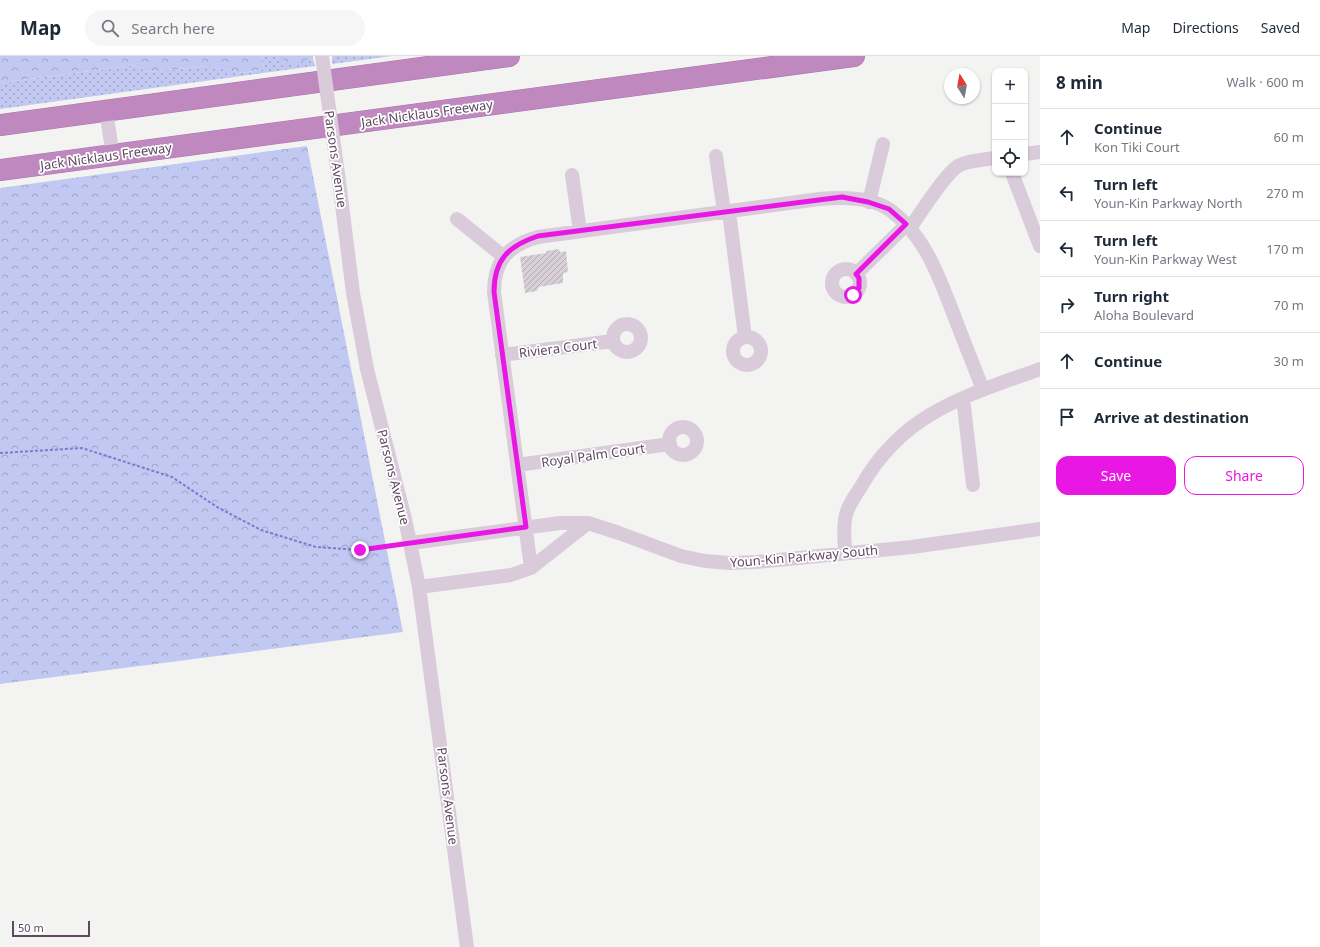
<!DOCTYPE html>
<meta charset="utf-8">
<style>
:root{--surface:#fff;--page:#f6f6f7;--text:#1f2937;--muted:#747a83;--line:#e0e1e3;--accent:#e817e4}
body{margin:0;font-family:"Noto Sans",sans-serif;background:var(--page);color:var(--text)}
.controls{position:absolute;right:12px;top:12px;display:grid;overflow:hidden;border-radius:8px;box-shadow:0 1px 3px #0004}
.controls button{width:36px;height:36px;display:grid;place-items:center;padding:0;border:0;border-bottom:1px solid var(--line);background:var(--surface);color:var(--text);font:20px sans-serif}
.compass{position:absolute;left:944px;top:12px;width:36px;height:36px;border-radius:50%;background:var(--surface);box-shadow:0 1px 3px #0004;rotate:349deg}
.scale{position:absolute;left:12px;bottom:10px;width:78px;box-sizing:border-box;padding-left:4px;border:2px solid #5e4960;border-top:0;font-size:11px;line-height:14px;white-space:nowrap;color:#5e4960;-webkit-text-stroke:3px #fff;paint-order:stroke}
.stop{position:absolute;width:12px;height:12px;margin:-9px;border:3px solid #e817e4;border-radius:50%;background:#fff}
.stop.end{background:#e817e4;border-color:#fff;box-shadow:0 1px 4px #0008}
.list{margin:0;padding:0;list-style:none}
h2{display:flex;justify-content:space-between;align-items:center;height:52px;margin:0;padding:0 16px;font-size:17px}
h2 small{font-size:13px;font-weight:400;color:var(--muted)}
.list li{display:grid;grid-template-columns:26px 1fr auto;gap:12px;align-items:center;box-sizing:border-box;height:56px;padding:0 16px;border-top:1px solid var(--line)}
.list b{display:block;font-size:15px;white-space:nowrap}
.list p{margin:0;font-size:13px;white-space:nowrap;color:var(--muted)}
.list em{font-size:13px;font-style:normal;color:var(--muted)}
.actions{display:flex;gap:8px;padding:12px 16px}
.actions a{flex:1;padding:9px 0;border:1px solid var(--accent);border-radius:12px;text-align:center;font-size:14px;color:var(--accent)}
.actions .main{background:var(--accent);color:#fff}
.icon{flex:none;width:22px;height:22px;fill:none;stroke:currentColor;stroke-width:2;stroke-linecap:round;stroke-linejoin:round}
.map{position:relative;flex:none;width:1040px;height:891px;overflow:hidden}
header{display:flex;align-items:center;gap:24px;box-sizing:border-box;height:56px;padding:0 20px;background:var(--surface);border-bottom:1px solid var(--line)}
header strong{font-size:19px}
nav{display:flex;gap:22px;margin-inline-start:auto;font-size:14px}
.search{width:280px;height:36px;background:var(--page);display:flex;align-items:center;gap:10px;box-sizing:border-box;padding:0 14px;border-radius:22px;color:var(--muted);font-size:15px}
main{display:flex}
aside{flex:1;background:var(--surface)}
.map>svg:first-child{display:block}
.green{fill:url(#green-dots)}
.forest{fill:url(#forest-crowns)}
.building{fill:url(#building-hatch)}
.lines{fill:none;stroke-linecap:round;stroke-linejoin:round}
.highway-casing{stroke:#ab74ac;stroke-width:22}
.path{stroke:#787bcf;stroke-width:2;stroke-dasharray:3 2;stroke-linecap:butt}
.minor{stroke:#dacbdb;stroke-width:14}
.highway{stroke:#bf89c0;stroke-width:21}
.minor-bridge{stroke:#dacbdb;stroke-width:14}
.route{stroke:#e817e4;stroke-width:5}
.labels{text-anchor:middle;stroke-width:3.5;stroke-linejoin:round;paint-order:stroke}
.street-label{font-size:13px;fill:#5e4960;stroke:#fff}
</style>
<header>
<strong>Map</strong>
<div class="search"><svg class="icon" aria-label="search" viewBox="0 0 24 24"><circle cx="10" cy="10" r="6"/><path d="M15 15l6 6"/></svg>Search here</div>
<nav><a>Map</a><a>Directions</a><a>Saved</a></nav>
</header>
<main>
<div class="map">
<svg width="1040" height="891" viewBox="0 0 1040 891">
<defs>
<pattern id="green-dots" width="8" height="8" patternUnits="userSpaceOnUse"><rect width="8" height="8" fill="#c1c8f1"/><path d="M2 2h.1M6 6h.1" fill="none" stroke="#a0a4c7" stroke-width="1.8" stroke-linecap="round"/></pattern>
<pattern id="forest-crowns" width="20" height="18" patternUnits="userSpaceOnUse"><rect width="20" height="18" fill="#c1c8f1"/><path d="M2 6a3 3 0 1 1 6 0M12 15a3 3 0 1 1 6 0" fill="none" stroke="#a0a4c7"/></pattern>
<pattern id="building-hatch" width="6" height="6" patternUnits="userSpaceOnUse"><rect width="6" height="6" fill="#d9d0d7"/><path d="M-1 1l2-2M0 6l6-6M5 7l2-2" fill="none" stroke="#b3abb2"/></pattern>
</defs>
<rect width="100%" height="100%" fill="#f3f4f2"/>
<path class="green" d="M262 0H282L283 9 313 3 315 10 0 53V27L135 9 148 16 209 10 242 17 264 13Z
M332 0H392L332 8Z"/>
<path class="forest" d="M0 0H262L264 13 242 17 209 10 148 16 135 9 0 27Z
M282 0H313V3L283 10Z
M307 90 403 576 0 628V132Z"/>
<path class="building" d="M559 193 560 196 566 195 568 216 563 217V227L539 231 537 235 525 237 520 201 546 197V195Z"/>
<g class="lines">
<g class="highway-casing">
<path id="highway" d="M0 69 509 0
M0 114 854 0"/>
</g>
<path class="path" d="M0 397 82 392 172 421 217 451 261 474 316 491 360 494 398 489"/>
<path class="minor" d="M106 55 113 100
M1025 98 1040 96
M716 100 724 156
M1012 117 1040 190
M572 119 580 175
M339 125 353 237 367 313 405 463 419 531 467 891
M869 146 883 88
M729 156 745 281
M457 163 504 201
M910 172C919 159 946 117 958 110 969 104 983 104 995 102
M832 227a14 14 0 1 1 28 0a14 14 0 1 1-28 0Z
M856 218 907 168
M613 282a14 14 0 1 1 28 0a14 14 0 1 1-28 0Z
M733 295a14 14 0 1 1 28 0a14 14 0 1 1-28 0Z
M502 299 613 285
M963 342 973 429
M669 385a14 14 0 1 1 28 0a14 14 0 1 1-28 0Z
M517 409 670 388
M411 487 560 467H588L619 477 681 500 705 505 730 507 757 506 912 491 1040 473
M845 497C845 486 843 475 845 464 846 451 856 439 862 429 904 356 966 340 1040 313
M531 512 494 236C494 204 509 189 538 181L819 143C841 141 872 141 890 154 926 180 940 224 955 262 964 286 974 310 983 334
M419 531 511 519 531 512 588 467"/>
<use href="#highway" class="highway"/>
<path class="minor-bridge" d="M322 0 339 125"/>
</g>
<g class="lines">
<path class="route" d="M360 494 526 471 494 236C494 204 508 190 538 180L842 141 868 146 889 153 906 168 856 218 859 222V232L853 239"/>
</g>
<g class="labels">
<g class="street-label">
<text transform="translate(427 57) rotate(-8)" y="5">Jack Nicklaus Freeway</text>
<text transform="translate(106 100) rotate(-8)" y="5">Jack Nicklaus Freeway</text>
<text transform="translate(336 103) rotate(82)" y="5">Parsons Avenue</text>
<text transform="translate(558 292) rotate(-7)" y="5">Riviera Court</text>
<text transform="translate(593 399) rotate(-8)" y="5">Royal Palm Court</text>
<text transform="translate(394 421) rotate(76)" y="5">Parsons Avenue</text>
<text transform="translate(804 500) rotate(-5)" y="5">Youn-Kin Parkway South</text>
<text transform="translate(448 740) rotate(83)" y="5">Parsons Avenue</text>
</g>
</g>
</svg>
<div class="controls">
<button>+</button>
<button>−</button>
<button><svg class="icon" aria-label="locate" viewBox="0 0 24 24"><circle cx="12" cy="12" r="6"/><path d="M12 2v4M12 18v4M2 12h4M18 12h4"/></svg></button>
</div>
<svg class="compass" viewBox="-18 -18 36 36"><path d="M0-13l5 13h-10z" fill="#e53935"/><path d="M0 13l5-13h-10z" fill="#747a83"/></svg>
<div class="scale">50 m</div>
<div class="stop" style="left:853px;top:239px"></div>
<div class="stop end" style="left:360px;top:494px"></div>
</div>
<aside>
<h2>8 min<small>Walk · 600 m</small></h2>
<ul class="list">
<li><svg class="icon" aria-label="ahead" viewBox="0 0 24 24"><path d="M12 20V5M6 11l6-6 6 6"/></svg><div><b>Continue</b><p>Kon Tiki Court</p></div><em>60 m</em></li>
<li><svg class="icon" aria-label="left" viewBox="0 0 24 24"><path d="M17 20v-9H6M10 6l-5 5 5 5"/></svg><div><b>Turn left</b><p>Youn-Kin Parkway North</p></div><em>270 m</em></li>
<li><svg class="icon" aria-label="left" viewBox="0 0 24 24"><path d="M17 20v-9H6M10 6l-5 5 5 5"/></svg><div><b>Turn left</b><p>Youn-Kin Parkway West</p></div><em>170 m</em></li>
<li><svg class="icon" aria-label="right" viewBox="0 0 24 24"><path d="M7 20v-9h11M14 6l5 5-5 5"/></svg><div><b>Turn right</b><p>Aloha Boulevard</p></div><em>70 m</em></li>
<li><svg class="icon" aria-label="ahead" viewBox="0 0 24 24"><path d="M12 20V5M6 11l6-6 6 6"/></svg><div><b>Continue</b></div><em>30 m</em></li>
<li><svg class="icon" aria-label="arrive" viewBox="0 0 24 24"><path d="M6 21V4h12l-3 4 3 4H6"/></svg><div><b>Arrive at destination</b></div></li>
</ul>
<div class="actions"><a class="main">Save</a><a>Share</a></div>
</aside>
</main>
